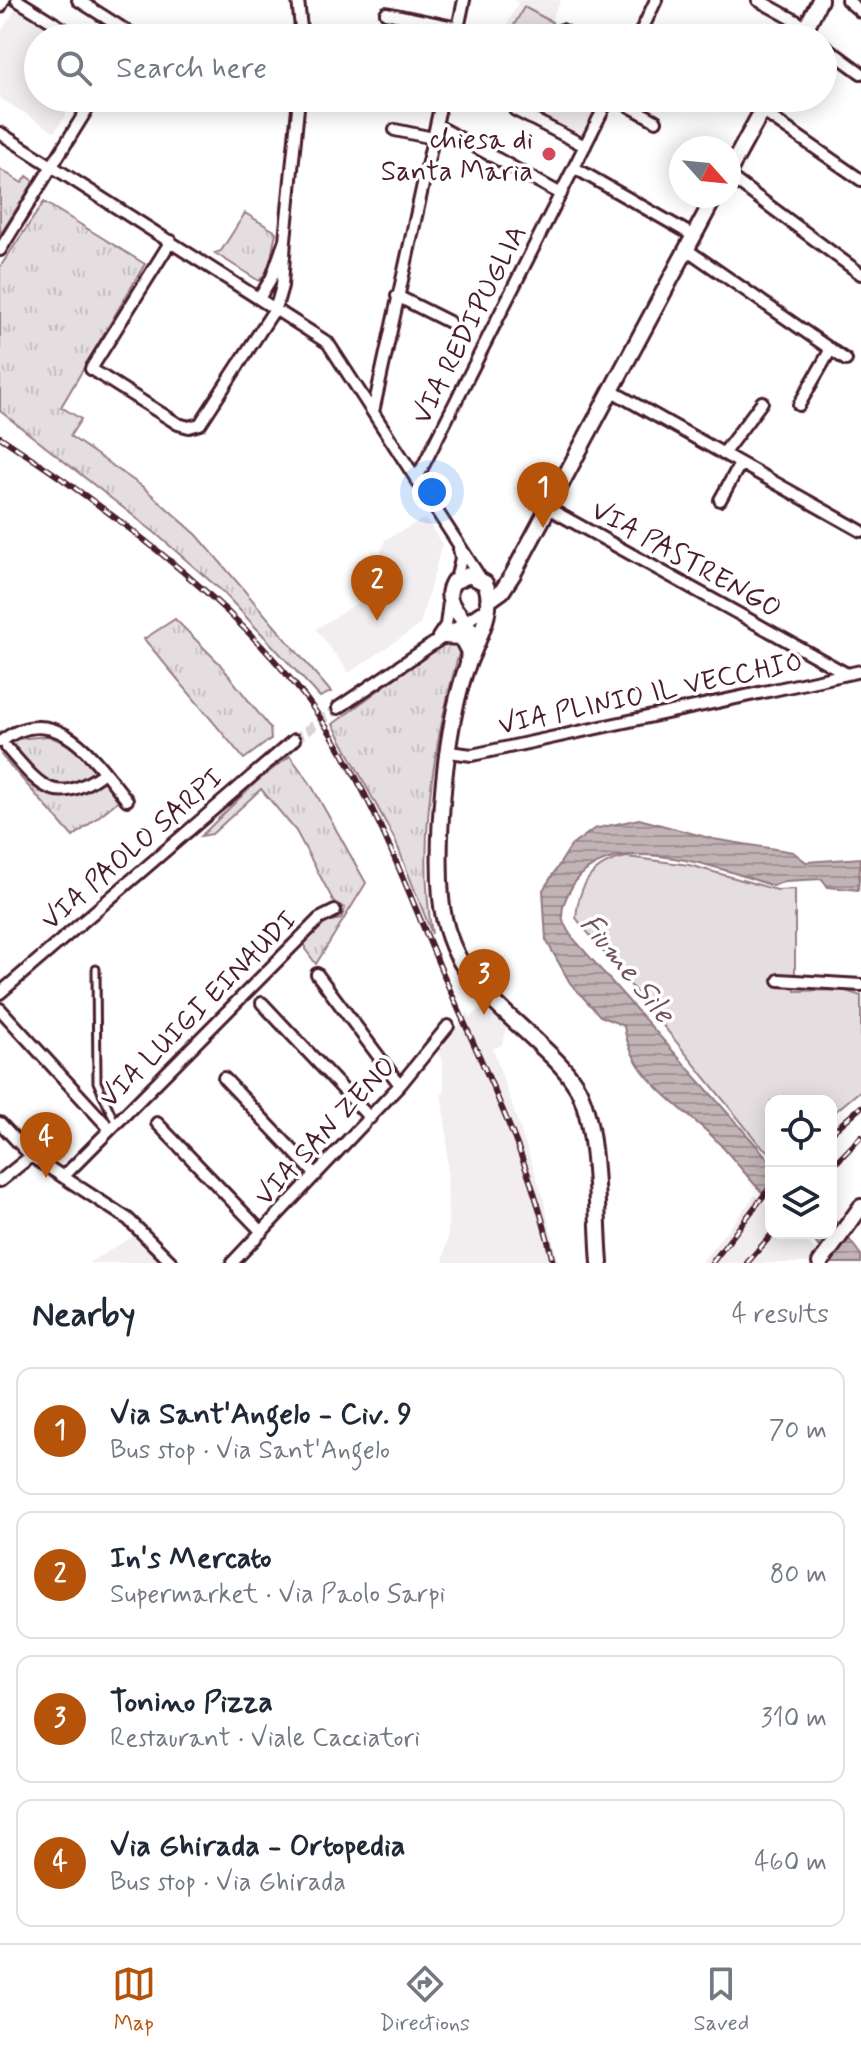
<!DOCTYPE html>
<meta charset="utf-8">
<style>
:root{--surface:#fff;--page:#f2f2f3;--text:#1f2937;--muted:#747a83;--line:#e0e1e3;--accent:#b45309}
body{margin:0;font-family:Mynerve,sans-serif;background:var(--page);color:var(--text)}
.controls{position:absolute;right:24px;bottom:24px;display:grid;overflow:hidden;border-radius:16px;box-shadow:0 4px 20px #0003}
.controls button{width:72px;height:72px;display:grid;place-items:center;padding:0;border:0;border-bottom:2px solid var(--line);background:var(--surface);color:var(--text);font:40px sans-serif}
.compass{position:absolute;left:669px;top:136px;width:72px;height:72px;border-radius:50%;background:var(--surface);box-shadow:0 4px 20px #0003;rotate:117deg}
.you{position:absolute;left:432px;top:492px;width:28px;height:28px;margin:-20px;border:6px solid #fff;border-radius:50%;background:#1a73e8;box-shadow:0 0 0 12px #1a73e833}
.badge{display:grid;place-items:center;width:52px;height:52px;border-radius:50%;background:var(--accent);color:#fff;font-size:26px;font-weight:700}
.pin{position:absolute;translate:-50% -66px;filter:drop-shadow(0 2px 4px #0008)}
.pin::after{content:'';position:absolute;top:42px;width:28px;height:24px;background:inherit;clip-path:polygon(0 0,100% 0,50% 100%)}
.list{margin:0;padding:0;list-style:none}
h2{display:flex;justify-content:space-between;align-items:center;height:104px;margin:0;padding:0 32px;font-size:34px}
h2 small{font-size:26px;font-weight:400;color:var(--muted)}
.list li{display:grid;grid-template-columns:52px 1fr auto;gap:24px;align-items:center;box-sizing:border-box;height:128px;margin:0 16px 16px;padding:0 16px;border:2px solid var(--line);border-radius:16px}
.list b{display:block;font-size:30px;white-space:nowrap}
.list p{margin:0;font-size:26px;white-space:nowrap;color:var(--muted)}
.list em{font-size:26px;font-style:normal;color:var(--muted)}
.icon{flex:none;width:44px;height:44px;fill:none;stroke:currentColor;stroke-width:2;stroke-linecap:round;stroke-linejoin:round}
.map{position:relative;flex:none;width:861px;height:1263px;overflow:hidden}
.search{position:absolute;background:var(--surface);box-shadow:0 4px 20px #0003;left:24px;right:24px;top:24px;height:88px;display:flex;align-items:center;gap:20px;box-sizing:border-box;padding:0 28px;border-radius:44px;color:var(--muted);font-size:30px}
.sheet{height:680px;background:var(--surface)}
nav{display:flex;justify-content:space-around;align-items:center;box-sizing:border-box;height:112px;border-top:2px solid var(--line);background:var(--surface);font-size:22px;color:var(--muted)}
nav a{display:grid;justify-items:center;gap:4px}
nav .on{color:var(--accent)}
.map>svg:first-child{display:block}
.built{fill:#f2eeef}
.grass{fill:url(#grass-tufts);stroke:#987e86;stroke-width:2}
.pitch{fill:#e5dee0;stroke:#987e86;stroke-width:2}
.water{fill:url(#water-rules);stroke:#91787e;stroke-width:2}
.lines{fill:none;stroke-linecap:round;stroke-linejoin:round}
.street-tunnel{stroke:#dbd2d5;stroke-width:10;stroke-dasharray:10 5;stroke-linecap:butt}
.lane-casing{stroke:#4a1f2b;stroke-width:11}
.street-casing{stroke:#4a1f2b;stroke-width:16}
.secondary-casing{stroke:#4a1f2b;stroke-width:20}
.lane{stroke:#fff;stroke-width:5}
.street{stroke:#fff;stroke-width:10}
.secondary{stroke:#fff;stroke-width:14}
.rail-casing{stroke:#4a1f2b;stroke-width:6}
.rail{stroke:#fff;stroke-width:3;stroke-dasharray:9;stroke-linecap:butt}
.poi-dot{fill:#d1495b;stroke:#fff;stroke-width:3}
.labels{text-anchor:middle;stroke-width:7;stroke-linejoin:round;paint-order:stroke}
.poi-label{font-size:28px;fill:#4a1f2b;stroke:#fff;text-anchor:end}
.street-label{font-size:28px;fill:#4a1f2b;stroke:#fff}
.water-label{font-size:30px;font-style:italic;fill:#74535c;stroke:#fff}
</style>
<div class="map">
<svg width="861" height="1263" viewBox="0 0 861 1263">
<defs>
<pattern id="grass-tufts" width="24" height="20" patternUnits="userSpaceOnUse" patternTransform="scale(2)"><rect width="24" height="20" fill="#e5dee0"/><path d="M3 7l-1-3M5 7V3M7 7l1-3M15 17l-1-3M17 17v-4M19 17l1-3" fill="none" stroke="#c6bec0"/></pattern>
<pattern id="water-rules" width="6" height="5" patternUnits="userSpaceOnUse" patternTransform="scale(2)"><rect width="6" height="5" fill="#c1b3b6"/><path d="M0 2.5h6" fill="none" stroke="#9f9194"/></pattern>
</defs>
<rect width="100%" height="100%" fill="#fff"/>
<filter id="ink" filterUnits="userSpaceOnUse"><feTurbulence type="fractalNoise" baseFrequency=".0125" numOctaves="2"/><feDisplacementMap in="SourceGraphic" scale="16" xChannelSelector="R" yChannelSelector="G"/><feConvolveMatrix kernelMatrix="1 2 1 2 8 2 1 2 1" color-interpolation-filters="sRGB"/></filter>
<g filter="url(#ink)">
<path class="built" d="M513 0H561L551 20 585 38H500L518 3Z
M17 7 66 38H38V98H76L55 132 0 98V33Z
M516 98H601L581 139 512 105Z
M425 518 442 544 420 625 349 673 316 629 368 596 385 540Z
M482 1008 507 1026 502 1045 493 1049 543 1196 558 1263H443L448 1235 447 1135 441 1094 445 1093 441 1058 438 1053 469 1011 470 1017Z
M755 1195 771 1209V1233H797L817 1251 808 1263H701Z
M134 1236 160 1263H88Z"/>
<path class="grass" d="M0 169 22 183 27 176 34 181 0 235Z
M44 202 145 264 61 407 81 419 70 436 143 487 197 535 331 692 320 697 224 593 154 532 0 411V267Z
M245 213 276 232 269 268 259 281 215 253 221 251Z
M175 619 219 663 270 728 271 739 244 759 144 639Z
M451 644 457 646 459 653C434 741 417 843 432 934L395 840 333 724 438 646Z
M48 736 75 747 119 800 73 837 1 755 16 739Z
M290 756 310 783 366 883 316 964 305 949V943L325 922 341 919 345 908 334 902 296 831 261 789 212 834 201 836 257 781Z"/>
<path class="pitch" d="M524 7 552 22 544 38H507Z
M627 857 689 865 777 890 795 889V991L843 990 861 996V1090L831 1115V1101H771V1154L759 1144 576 918C579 884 592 863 627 857Z"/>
<path class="water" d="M639 819 713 839 793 852 806 862 861 858 858 890 828 887 822 879 785 881 773 886C718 867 602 824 569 892 559 911 560 920 572 937L771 1162V1202C750 1181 733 1157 712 1136 678 1104 631 1077 624 1026L600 1016 570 983 546 940 543 890 571 846 594 829Z
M831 1215 861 1255V1263H830L809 1233H831Z"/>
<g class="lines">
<path class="street-tunnel" d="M294 740 338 708"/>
<g class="lane-casing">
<path id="lane" d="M96 969 97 1082 116 1124"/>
</g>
<g class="street-casing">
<path id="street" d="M17 0 78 38
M78 0 133 35 131 38
M298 0 302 38
M758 0 798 22 814 38
M847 0 861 12
M0 7 4 0
M386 13 458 28
M642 29 659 38
M562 30 577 38
M456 38 464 0
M638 38 656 0
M823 45 861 73
M615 98 656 121
M515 110 585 146
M762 111 861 180
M436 125 561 194
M395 130 433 138
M0 133 328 343 481 579
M575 168 694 236
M729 176 861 274
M285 240 299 98
M171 241 91 369 178 424 189 427 200 424 276 307 282 286 285 240 272 277 260 297
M686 249 846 360
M0 250 94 98
M397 296 449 322
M610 390 861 531
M799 405 831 349
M373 412 442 98
M723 454 762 402
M416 480 609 98
M720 500 740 464
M546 507 847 674
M456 580 461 558 459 549
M438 637 446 625 449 602
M338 708 480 612
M0 742C57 698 95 761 127 800
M7 748C38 783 53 808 99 776
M449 752 472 755 861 671
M317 974 400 1085
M779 980 861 985
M0 993 294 740
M262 1003 370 1118
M0 1009 110 1129
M224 1078 316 1175
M0 1123 31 1156 128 1219 172 1263
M157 1123 262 1232
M63 1177 319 919 335 911
M0 1181 31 1156
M232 1263 400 1085 448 1026"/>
</g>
<g class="secondary-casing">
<path id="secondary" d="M801 38 820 0
M729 171 769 98
M488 601 502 591 513 574 715 196
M444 636 461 637 469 652
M468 663 470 630C461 612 441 604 453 582L469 575 485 583C498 610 472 649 464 675 445 734 436 836 441 898 448 971 489 996 539 1044 554 1058 568 1071 578 1089 599 1130 596 1216 600 1263
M820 1263 861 1207"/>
</g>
<use href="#lane" class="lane"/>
<use href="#street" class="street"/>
<use href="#secondary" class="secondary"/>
<g class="rail-casing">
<path id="rail" d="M0 437C117 514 260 619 334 739 384 820 415 911 453 997 491 1084 534 1170 553 1263
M831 1133 861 1107
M831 1168 861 1137
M712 1263 771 1186
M747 1263 773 1233"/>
</g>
<use href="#rail" class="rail"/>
</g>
</g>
<circle class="poi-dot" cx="549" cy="154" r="8"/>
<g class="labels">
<g class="poi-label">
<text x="533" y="148">chiesa di<tspan x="533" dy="32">Santa Maria</tspan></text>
</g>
<g class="street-label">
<text transform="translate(468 324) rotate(-63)" y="10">VIA REDIPUGLIA</text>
<text transform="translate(687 558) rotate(29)" y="10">VIA PASTRENGO</text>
<text transform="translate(650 692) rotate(-12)" y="10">VIA PLINIO IL VECCHIO</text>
<text transform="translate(131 848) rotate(-41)" y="10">VIA PAOLO SARPI</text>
<text transform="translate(197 1008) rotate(-45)" y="10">VIA LUIGI EINAUDI</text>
<text transform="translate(324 1130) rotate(-47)" y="10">VIA SAN ZENO</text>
</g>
<g class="water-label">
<text transform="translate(628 968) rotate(51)" y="10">Fiume Sile</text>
</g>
</g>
</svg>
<div class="controls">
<button><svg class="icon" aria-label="locate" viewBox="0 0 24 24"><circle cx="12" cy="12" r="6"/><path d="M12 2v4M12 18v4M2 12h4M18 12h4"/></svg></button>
<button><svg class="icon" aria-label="layers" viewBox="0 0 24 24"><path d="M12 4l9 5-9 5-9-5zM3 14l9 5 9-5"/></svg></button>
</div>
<svg class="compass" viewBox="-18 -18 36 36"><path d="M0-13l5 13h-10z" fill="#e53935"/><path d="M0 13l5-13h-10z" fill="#747a83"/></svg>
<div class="you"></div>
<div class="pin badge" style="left:543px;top:528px">1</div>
<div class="pin badge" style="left:377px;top:621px">2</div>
<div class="pin badge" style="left:484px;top:1015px">3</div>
<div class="pin badge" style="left:46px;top:1178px">4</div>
<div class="search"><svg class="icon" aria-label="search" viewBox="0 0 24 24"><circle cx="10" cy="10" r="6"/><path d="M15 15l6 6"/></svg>Search here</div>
</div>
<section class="sheet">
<h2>Nearby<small>4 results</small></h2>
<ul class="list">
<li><span class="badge">1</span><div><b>Via Sant'Angelo - Civ. 9</b><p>Bus stop · Via Sant'Angelo</p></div><em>70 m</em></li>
<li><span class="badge">2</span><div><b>In's Mercato</b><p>Supermarket · Via Paolo Sarpi</p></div><em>80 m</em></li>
<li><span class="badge">3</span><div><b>Tonino Pizza</b><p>Restaurant · Viale Cacciatori</p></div><em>310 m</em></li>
<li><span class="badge">4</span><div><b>Via Ghirada - Ortopedia</b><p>Bus stop · Via Ghirada</p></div><em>460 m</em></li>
</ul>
</section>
<nav>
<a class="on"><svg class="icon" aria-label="map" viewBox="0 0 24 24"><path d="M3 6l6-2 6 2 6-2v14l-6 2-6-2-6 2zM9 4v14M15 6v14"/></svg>Map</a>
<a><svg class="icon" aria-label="directions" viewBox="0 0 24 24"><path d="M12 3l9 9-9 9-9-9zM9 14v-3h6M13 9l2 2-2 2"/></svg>Directions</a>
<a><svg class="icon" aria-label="saved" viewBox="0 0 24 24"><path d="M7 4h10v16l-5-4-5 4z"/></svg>Saved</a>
</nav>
